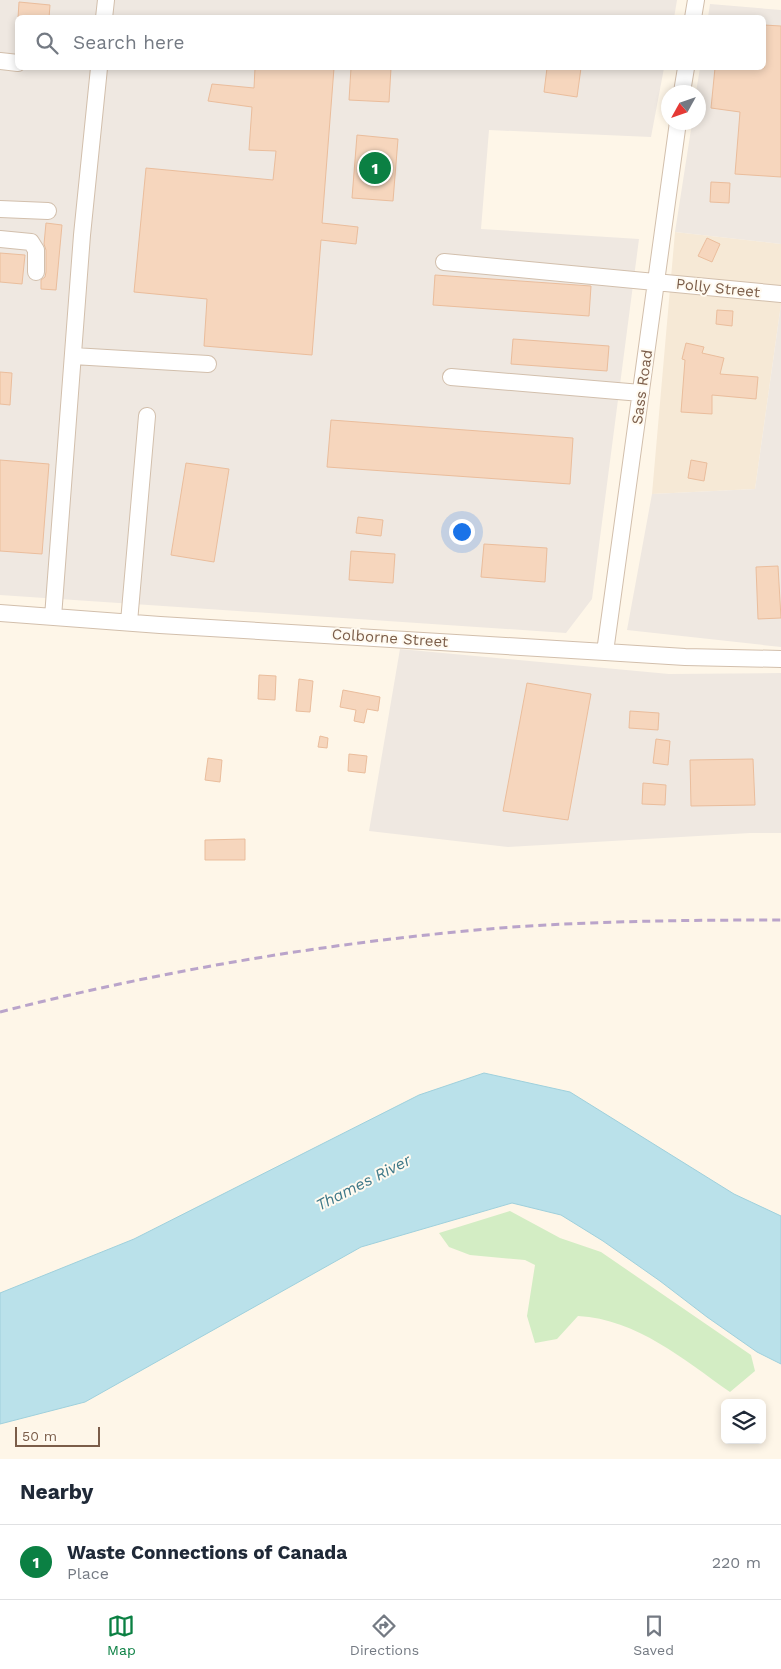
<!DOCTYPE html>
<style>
:root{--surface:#fff;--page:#f2f2f3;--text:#1f2937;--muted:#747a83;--line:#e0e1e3;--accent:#0b8043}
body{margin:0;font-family:"Work Sans",sans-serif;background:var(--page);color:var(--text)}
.controls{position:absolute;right:15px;bottom:15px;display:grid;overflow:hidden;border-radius:8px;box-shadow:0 2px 8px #0003}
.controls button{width:45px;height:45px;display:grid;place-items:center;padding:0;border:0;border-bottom:1px solid var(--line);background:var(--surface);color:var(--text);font:25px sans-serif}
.compass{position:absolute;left:661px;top:85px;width:45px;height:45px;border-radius:50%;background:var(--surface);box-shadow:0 2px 8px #0003;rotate:230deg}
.scale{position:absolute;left:15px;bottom:12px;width:85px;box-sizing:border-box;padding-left:5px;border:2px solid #7b5d49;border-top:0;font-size:14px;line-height:18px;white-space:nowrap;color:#7b5d49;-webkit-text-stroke:4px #fffaf0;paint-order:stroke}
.you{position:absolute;left:461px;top:531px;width:18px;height:18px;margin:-12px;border:4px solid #fff;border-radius:50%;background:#1a73e8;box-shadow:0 0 0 8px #1a73e833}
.badge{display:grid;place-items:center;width:32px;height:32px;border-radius:50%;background:var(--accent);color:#fff;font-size:16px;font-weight:700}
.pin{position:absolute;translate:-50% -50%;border:2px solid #fff;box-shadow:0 1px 5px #0006}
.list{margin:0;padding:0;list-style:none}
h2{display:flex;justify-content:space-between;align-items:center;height:65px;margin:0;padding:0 20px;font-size:21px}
h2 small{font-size:16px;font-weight:400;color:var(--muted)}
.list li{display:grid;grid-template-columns:32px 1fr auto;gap:15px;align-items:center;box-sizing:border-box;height:75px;padding:0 20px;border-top:1px solid var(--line)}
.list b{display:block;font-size:19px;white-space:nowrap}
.list p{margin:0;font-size:16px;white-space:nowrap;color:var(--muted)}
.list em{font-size:16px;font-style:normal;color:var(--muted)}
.icon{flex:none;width:28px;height:28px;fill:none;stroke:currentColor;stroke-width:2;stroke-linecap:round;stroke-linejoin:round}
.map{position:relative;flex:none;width:781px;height:1459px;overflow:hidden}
.search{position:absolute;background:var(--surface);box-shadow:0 2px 8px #0003;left:15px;right:15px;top:15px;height:55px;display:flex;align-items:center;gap:12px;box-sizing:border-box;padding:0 18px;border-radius:8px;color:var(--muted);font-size:19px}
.sheet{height:140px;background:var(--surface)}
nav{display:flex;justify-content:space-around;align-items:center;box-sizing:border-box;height:70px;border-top:1px solid var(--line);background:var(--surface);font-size:14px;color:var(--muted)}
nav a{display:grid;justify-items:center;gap:2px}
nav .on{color:var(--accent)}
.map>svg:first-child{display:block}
.residential{fill:#f6e9d6}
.industrial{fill:#efe8e1}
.green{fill:#d3edc4}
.water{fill:#bae1ea;stroke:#9fd0dc}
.building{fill:#f6d6bd;stroke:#eabd9c}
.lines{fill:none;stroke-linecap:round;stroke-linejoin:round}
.minor-casing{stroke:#d2bfac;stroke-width:18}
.minor{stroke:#fff;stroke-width:16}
.rail{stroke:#baa4ca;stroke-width:3;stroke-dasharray:8 5;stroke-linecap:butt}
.labels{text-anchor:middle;stroke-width:4;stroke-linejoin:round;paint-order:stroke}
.street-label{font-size:15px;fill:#7b5d49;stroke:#fffaf0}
.water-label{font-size:16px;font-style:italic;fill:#3e7888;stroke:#fffaf0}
</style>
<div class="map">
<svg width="781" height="1459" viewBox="0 0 781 1459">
<rect width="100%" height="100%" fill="#fef6e8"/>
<path class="residential" d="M675 232 781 244V304L755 489 652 494Z"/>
<path class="industrial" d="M0 0H677L674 18H18V68H664L651 137 489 130 481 229 639 239 592 599 566 633 0 595Z
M710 4 781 10V244L675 232 692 123 698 122V92H696L700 68H764V18L708 17Z
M781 304V647L627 630 652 494 755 489Z
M400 649 669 674 781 673V833H750L508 847 369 831Z"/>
<path class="green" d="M510 1211 560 1238 601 1252 751 1355 755 1371 730 1392C684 1360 637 1319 578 1316L557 1339 535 1343 527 1316 535 1265 525 1260 470 1255 449 1247 439 1233Z"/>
<path class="water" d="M484 1073 570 1092 734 1194 781 1216V1364L757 1352 707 1317 660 1281 603 1241 561 1215 512 1203 361 1247 85 1402 0 1424V1293L134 1239 419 1095Z"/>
<path class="building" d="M19 2 50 5 49 18H18Z
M764 25 781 26V177L735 174 740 112 711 108 715 68H764Z
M255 68H334L322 223 358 227 356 244 321 240 312 355 204 346 207 299 134 292 146 168 273 180 276 151 249 150 252 107 208 101 212 84 254 88Z
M351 68H391L389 102 349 100Z
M547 68H581L577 97 544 92Z
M357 135 398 139 393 201 352 198Z
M711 182 730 183 729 203 710 202Z
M46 223 62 225 56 290 41 289V280L45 277 46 272V250L44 244Z
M707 238 720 244 712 262 698 256Z
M0 253 25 255 22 284 0 282Z
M435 275 591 286 589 316 433 305Z
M717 310 733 311 732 326 716 324Z
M513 339 609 346 607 371 511 364Z
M686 343 704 347 702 353 724 358 720 374 758 377 756 399 712 395V414L681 412 685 360 682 359Z
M0 372 12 373 10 405 0 404Z
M331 420 573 438 570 484 327 467Z
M0 460 49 464 42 554 0 551Z
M691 460 707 463 704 481 688 478Z
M186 463 229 469 214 562 171 555Z
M358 517 383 520 381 536 356 533Z
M484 544 547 548 545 582 481 577Z
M351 551 395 554 393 583 349 580Z
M778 566 781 618 758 619 756 567Z
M259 675 276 676 275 700 258 699Z
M299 679 313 681 310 712 296 711Z
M527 683 591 694 568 820 503 811Z
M343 690 380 697 378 711 367 709 364 723 354 721 356 710 340 707Z
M630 711 659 713 658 730 629 728Z
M320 736 328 738 327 748 318 747Z
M656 739 670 741 668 765 653 763Z
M349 754 367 756 365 773 348 771Z
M208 758 222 760 220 782 205 780Z
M753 759 755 805 691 806 690 760Z
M643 783 666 785 665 805 642 804Z
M245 839V860H205V840Z"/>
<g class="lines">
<g class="minor-casing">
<path id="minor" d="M104 18 106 0
M693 18 696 0
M0 61 18 63
M682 92 686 68
M0 209 48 211
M0 239 31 242 36 250V272
M444 262 781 294
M73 356 208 364
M451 377 641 393
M0 613 160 625 605 652 685 657 781 659
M53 617 82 235 99 68
M129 622 147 416
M605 652 678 122"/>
</g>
<use href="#minor" class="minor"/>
<path class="rail" d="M0 1012C164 970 331 942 500 928 593 921 687 920 781 920"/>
</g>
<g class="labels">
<g class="street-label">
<text transform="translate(718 288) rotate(6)" y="5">Polly Street</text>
<text transform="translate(642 387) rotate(-82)" y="5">Sass Road</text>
<text transform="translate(390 638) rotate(4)" y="5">Colborne Street</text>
</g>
<g class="water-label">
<text transform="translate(363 1182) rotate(-27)" y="6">Thames River</text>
</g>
</g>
</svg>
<div class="controls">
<button><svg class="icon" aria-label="layers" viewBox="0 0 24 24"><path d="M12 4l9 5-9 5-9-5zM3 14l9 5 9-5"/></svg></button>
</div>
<svg class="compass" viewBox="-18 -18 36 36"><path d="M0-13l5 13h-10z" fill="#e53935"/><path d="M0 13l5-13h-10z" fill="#747a83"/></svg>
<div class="scale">50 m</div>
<div class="you"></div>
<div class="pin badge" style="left:375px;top:168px">1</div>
<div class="search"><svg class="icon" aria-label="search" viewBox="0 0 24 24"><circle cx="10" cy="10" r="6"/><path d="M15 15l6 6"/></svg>Search here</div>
</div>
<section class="sheet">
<h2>Nearby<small></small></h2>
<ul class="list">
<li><span class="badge">1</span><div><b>Waste Connections of Canada</b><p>Place</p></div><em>220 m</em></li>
</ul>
</section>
<nav>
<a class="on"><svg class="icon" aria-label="map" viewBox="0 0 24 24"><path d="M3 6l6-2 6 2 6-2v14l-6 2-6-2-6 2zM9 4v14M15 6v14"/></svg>Map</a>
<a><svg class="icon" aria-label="directions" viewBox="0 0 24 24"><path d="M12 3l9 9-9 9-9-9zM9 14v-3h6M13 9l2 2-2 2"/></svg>Directions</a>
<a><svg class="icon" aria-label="saved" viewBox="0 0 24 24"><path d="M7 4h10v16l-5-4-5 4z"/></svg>Saved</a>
</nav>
